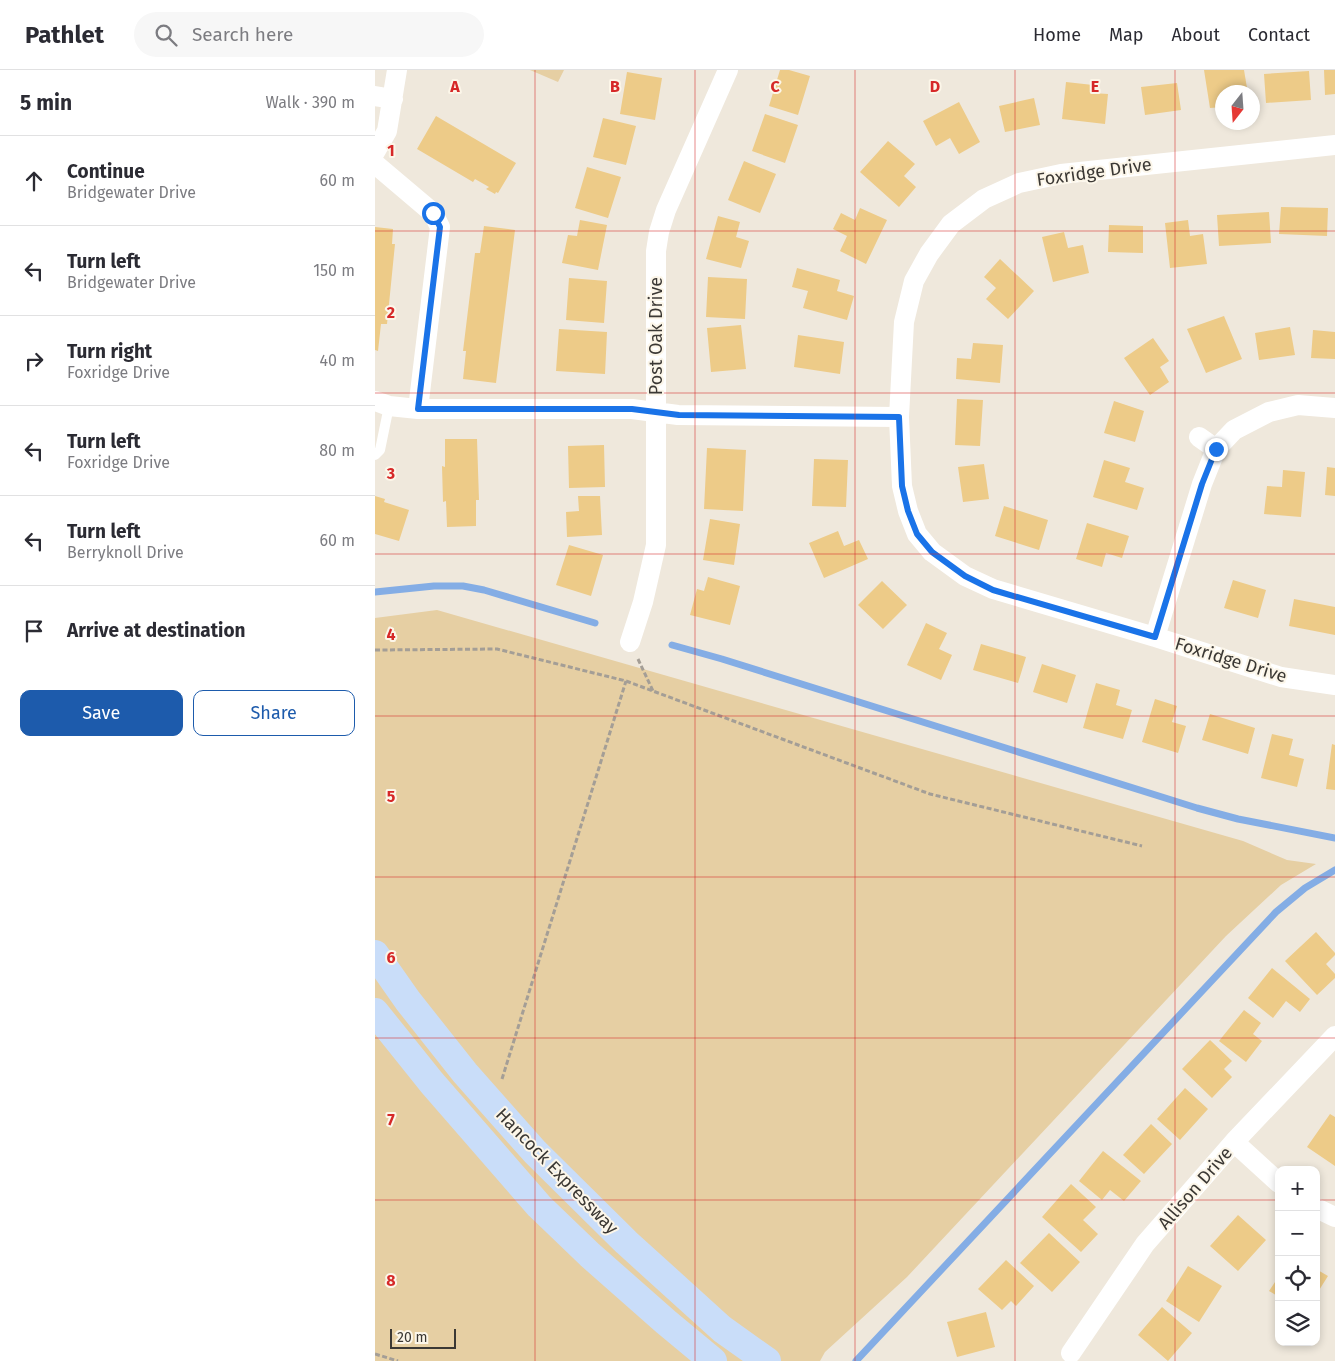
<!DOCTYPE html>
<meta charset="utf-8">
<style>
:root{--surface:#fff;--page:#f7f7f7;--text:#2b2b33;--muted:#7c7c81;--line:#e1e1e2;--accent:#1d5bac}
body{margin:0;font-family:"Fira Sans",sans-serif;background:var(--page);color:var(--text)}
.controls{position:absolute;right:15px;bottom:15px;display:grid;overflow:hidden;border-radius:10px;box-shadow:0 2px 8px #0003}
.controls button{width:45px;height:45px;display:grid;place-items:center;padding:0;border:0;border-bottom:1px solid var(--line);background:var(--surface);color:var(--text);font:25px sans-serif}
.compass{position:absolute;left:840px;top:15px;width:45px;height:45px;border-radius:50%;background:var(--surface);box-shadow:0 2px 8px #0003;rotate:197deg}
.scale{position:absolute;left:15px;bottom:12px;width:66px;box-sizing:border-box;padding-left:5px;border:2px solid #3b3834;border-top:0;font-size:14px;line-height:18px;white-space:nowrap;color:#3b3834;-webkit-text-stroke:4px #fcf6e9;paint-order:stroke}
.stop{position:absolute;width:15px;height:15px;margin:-11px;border:4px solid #1a73e8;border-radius:50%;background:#fff}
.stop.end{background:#1a73e8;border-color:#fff;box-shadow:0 1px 5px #0008}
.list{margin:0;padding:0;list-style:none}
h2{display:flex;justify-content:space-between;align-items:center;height:65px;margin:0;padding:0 20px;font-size:21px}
h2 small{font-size:16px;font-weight:400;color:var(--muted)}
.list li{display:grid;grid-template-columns:32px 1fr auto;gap:15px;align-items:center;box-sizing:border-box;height:90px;padding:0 20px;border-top:1px solid var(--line)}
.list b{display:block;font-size:19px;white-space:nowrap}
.list p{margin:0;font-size:16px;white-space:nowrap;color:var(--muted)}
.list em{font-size:16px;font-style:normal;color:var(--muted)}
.actions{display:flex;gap:10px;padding:15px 20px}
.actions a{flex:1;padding:11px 0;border:1px solid var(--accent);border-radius:10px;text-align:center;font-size:18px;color:var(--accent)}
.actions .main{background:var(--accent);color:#fff}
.icon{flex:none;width:28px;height:28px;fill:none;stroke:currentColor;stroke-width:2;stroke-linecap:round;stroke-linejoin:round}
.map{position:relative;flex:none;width:960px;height:1291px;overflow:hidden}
header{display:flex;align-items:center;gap:30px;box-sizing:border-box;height:70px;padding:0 25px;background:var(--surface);border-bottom:1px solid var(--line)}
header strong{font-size:24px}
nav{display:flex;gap:28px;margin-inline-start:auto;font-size:18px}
.search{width:350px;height:45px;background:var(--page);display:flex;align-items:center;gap:12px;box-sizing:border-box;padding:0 18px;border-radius:28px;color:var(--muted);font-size:19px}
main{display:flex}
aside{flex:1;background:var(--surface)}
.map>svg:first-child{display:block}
.green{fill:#e6cfa3}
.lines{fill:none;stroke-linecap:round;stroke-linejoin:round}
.stream{stroke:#84ade5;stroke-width:7}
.building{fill:#edcb88}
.path{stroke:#a49e96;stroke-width:3;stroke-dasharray:5 2.5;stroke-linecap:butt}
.service{stroke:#fff;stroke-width:10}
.minor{stroke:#fff;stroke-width:20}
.primary{stroke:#c9ddf9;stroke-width:28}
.route{stroke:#1a73e8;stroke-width:6}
.grid{fill:none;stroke:#d62828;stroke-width:1;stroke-opacity:0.55}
.labels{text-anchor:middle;stroke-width:4;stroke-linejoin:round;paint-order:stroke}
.street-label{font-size:18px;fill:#3b3834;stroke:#fcf6e9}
.grid-label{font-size:16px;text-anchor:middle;font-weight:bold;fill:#d62828;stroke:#fcf6e9;stroke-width:4;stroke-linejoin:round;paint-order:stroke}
</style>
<header>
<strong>Pathlet</strong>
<div class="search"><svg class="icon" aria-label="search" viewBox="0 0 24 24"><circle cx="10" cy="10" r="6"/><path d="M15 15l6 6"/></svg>Search here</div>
<nav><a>Home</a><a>Map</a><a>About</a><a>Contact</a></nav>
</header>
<main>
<aside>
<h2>5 min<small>Walk · 390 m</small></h2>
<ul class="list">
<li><svg class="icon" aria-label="ahead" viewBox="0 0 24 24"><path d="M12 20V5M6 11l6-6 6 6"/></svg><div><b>Continue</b><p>Bridgewater Drive</p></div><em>60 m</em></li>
<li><svg class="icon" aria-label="left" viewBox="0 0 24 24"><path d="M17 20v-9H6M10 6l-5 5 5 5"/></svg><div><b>Turn left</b><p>Bridgewater Drive</p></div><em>150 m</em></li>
<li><svg class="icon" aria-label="right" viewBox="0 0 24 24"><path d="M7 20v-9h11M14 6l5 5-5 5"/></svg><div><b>Turn right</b><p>Foxridge Drive</p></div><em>40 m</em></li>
<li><svg class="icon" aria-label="left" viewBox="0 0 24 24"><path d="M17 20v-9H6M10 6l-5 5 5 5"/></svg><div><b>Turn left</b><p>Foxridge Drive</p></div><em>80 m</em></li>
<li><svg class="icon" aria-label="left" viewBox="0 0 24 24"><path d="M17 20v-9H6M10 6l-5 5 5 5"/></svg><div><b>Turn left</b><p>Berryknoll Drive</p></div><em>60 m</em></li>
<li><svg class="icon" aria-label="arrive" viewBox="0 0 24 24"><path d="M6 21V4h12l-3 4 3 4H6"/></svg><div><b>Arrive at destination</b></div></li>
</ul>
<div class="actions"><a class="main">Save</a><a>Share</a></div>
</aside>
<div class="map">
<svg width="960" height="1291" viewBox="0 0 960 1291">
<rect width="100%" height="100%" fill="#efe8dc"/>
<path class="green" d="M155 0H189L183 12Z
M62 540 868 771 912 790 941 794 906 815 851 866 532 1207 450 1282 445 1291H0V548Z"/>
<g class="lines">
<path class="stream" d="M0 522 59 516H88L109 520 220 553
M297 575 347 589 822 738 863 749 960 768
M481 1291 901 842 930 818 960 800"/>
</g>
<path class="building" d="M405 0H414L435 6 423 45 394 36Z
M829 0H869L872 18 857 20 858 22H848V37L835 38Z
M949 0H960V24L950 25Z
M934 1 936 30 891 33 889 4Z
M252 2 287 8 280 50 245 44Z
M691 12 718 15V23L733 24 730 54 687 49Z
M802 13 806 40 770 45 766 17Z
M659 28 665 55 630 62 624 36Z
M584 32 605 72 584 84 575 68 561 76 548 51Z
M390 44 423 55 410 93 377 81Z
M61 46 141 93 123 123 121 122 120 124 111 119 114 117 100 109 98 112 42 79Z
M228 48 261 56 251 95 218 87Z
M513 71 540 94 529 106 541 117 524 137 485 102Z
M369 91 401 104 385 143 353 130Z
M212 97 246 107 233 148 200 138Z
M906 137 953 138 952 166 904 164Z
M485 138 512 150 491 194 465 181 472 166 458 159 466 143 480 150Z
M894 142 896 173 844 176 842 145Z
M343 146 365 152 361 167 374 171 366 198 331 189Z
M205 150 232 155 223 200 187 193 193 165 202 166Z
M813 150 815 166 828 164 832 194 795 198 790 153Z
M734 155 768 156V183L733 182Z
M109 156 140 160 121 313 88 309 91 281H88L100 183H105Z
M0 157 18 159 17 174H20L12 254H6L3 281 0 280Z
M689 162 693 178 708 175 714 203 678 212 667 167Z
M625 189 659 221 633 249 611 229 621 218 609 207Z
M422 198 465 210 462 221 479 226 472 250 428 238 433 221 417 217Z
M333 207 372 209 370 249 331 247Z
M194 208 232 211 229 253 191 250Z
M849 246 867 289 831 303 812 259Z
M366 255 371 299 336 302 332 258Z
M915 257 920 285 884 290 880 263Z
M184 259 232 262 230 304 181 301Z
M938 260 960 262V289L936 288Z
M423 265 469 272 465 304 419 297Z
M778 268 794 291 785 297 794 312 775 325 749 288Z
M598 273 628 275 625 313 581 309 582 288 596 289Z
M582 329 608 330 605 376 580 375Z
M739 331 769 341 760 372 729 363Z
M70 369H102L104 430H101V456L72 457 71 431 68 432 67 396 70 397Z
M229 375 230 417 194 418 193 376Z
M332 378 371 380 368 441 329 439Z
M439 389 473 390 471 437 437 436Z
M729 390 755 398 750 412 769 418 762 440 718 427Z
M609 394 614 429 588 432 583 397Z
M952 397 960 398V426L950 425Z
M908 400 930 402 926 447 889 444 892 416 907 417Z
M0 426 10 429 9 432 34 440 24 471 0 464Z
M203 426H225L227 465 192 467 191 442 204 441Z
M629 436 673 450 664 480 620 466Z
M335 449 365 454 359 495 328 490Z
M712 453 754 466 747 488 731 483 727 497 701 489Z
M463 461 469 476 484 470 493 489 449 508 434 473Z
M194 475 228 485 216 526 181 515Z
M333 507 365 516 355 555 315 545 322 519 329 521Z
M858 510 891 520 883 548 849 538Z
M507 511 532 535 508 559 483 535Z
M919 529 960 537V565L914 556Z
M551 553 572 563 564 579 577 585 566 610 532 595Z
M606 574 651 587 643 613 598 600Z
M667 594 701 605 692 633 658 622Z
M721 613 745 620 741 635 757 640 748 669 708 658Z
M780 629 802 636 797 652 811 656 803 683 767 672Z
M835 644 880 658 873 684 827 670Z
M897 664 918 669 914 685 929 689 922 717 886 708Z
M957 674 960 675V720L951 719Z
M941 862 960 883V885L951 894 960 904V908L942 925 910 891Z
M897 898 935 929 925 942 911 931 898 948 873 928Z
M869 940 886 953 878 964 887 971 871 992 844 971Z
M835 970 857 991 849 999 857 1007 837 1028 807 999Z
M810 1018 833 1039 805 1070 782 1049Z
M955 1044 960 1047V1096L932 1077Z
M776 1054 797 1074 769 1104 748 1085Z
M728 1081 766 1111 749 1131 735 1120 727 1130 704 1111Z
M696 1114 721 1137 708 1150 723 1164 706 1182 667 1147Z
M863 1145 891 1170 863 1201 835 1176Z
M674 1163 705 1192 677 1222 645 1193Z
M631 1190 659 1216 641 1236 636 1231 627 1240 603 1219Z
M813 1196 847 1216 824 1252 791 1231Z
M941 1199 953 1206 941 1225Z
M904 1206V1227L894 1221Z
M787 1237 817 1263 793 1291 763 1265Z
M611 1242 620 1277 582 1287 572 1252Z"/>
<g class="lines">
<path class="path" d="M0 580 122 579 251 611 555 724 767 776
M263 589 278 621
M127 1009 251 611
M0 1284 23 1291"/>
<path class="service" d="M0 385 5 380 14 336"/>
<path class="minor" d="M0 26 18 29
M960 75 686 104 644 113 609 129 576 154 554 184 539 211 529 252 524 347 527 416 533 441 542 464 557 482 590 506 618 519 780 567 906 607 960 615
M0 82 12 61 22 0
M0 94 58 143 65 157 43 339
M0 331 14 336 43 339H257L303 345 524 347
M824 367 841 379
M780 567 827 414 841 379 859 360 894 342 923 335 960 338
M255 572 268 532 281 475V181L284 162 291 140 353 0
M859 1072 904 1113
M941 1138 960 1147
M696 1283 770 1174 859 1072 960 966"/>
<path class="primary" d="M0 884 33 931 90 1003 160 1082 251 1172 347 1259 392 1291
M0 942 57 1013 164 1136 215 1185 291 1252 338 1291"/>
</g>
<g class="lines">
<path class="route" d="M58 143 65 157 43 339H257L304 345 524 347 527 416 533 441 542 464 557 482 590 506 618 520 780 567 827 414 841 379"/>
</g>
<path class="grid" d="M160 0V1291M320 0V1291M480 0V1291M640 0V1291M800 0V1291M0 161H960M0 323H960M0 484H960M0 646H960M0 807H960M0 968H960M0 1130H904M941 1130H960"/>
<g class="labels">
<g class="street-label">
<text transform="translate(719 102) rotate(-8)" y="6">Foxridge Drive</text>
<text transform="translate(281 266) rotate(-90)" y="6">Post Oak Drive</text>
<text transform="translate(856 590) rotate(17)" y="6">Foxridge Drive</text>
<text transform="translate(182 1101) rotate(46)" y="6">Hancock Expressway</text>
<text transform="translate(820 1118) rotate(-49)" y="6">Allison Drive</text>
</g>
</g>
<g class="grid-label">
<text x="80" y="22">A</text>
<text x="240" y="22">B</text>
<text x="400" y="22">C</text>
<text x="560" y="22">D</text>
<text x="720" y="22">E</text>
<text x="16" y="86">1</text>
<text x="16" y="248">2</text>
<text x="16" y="409">3</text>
<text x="16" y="570">4</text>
<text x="16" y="732">5</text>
<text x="16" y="893">6</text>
<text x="16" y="1055">7</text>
<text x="16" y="1216">8</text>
</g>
</svg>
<div class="controls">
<button>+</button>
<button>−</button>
<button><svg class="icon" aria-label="locate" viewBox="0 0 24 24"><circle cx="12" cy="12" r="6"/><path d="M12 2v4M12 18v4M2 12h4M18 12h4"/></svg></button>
<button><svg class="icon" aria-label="layers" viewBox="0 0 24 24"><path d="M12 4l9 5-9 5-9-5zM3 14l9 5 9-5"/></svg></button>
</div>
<svg class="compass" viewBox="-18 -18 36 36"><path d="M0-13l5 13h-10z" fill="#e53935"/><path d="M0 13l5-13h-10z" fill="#7c7c81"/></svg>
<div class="scale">20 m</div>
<div class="stop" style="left:58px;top:143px"></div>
<div class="stop end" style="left:841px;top:379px"></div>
</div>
</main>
